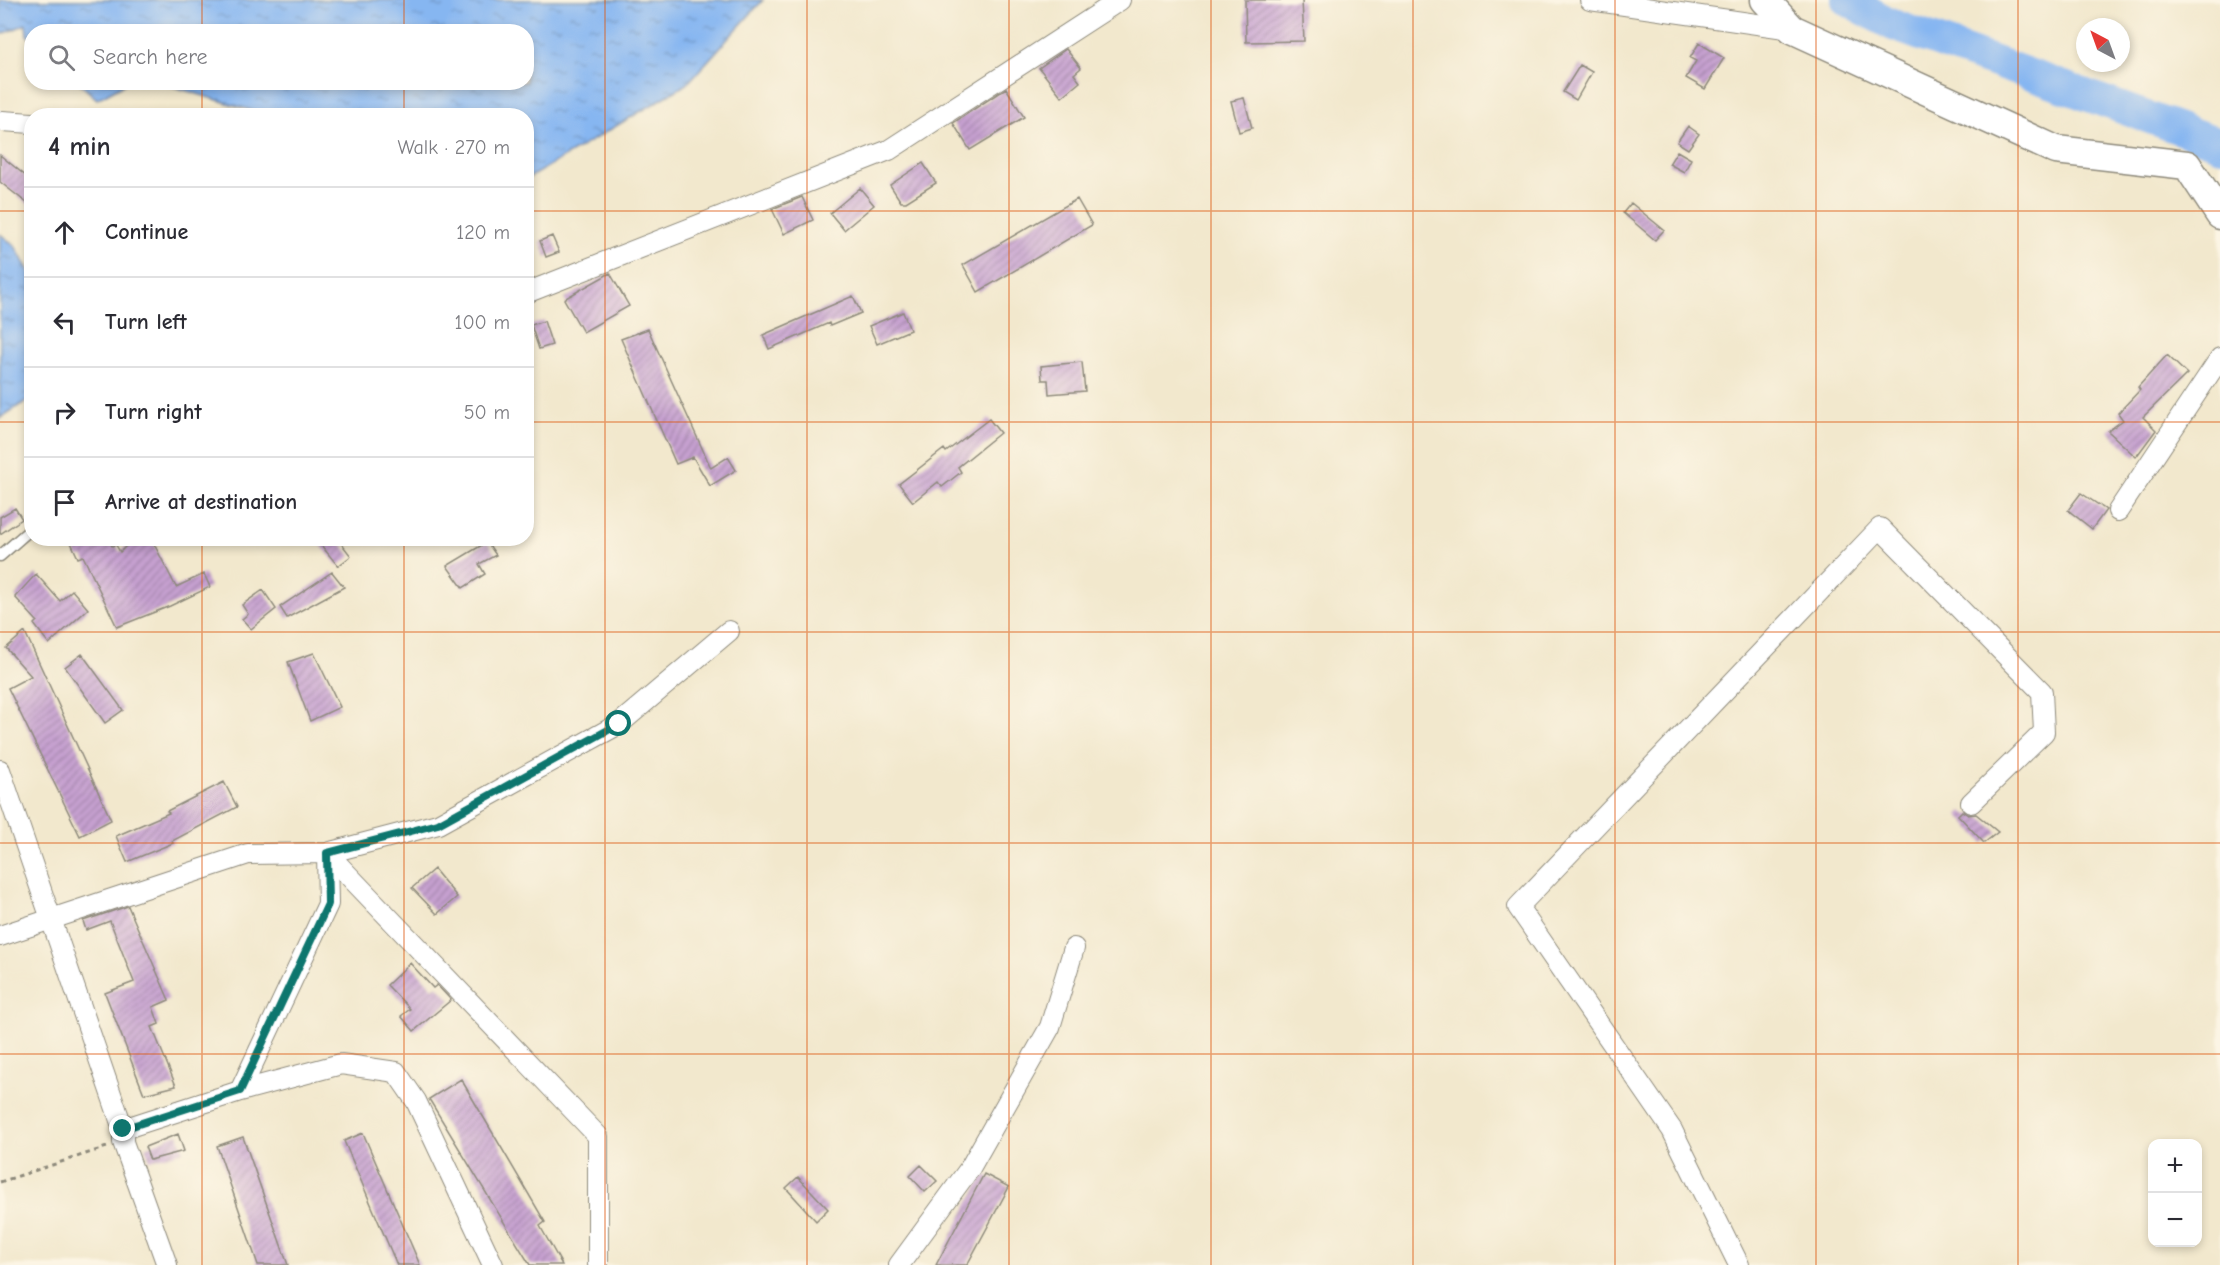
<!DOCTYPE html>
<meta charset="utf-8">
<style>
:root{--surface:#fff;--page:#f2f2f3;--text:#2b2b33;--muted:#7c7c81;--line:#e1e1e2}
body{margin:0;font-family:"Comic Neue",sans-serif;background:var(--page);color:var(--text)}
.controls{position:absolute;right:18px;bottom:18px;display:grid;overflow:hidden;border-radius:12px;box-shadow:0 3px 9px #0003}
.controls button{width:54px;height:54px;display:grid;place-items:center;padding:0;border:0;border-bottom:2px solid var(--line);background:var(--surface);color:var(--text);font:30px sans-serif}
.compass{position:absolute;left:2076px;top:18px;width:54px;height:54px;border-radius:50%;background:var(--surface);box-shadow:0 3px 9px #0003;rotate:319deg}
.stop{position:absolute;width:18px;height:18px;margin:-14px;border:4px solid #0f766e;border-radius:50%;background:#fff}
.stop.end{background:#0f766e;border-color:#fff;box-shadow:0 2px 6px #0008}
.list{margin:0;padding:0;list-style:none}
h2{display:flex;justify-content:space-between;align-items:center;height:78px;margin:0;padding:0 24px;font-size:26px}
h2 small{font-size:20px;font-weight:400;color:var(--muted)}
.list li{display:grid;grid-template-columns:39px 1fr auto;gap:18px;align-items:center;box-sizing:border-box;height:90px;padding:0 24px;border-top:2px solid var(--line)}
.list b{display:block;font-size:22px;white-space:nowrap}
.list em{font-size:20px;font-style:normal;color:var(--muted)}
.icon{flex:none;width:33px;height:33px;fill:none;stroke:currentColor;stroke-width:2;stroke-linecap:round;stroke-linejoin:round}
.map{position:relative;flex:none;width:2220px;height:1265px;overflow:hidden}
.search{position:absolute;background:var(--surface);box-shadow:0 3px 9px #0003;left:24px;top:24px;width:510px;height:66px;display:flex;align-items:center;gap:15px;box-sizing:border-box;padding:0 21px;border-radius:24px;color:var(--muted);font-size:22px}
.panel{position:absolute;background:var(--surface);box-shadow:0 3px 9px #0003;left:24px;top:108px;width:510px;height:438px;border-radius:24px}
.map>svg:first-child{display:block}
.water{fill:url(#water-ripples);stroke:#58708e;stroke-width:1.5}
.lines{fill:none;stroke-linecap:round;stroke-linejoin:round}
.river{stroke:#86b6f1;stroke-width:32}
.building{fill:url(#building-hatch)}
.lane-casing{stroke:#8e8a7c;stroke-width:13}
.street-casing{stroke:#8e8a7c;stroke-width:22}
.secondary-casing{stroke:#8e8a7c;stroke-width:31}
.path{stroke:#8e8a7c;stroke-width:3;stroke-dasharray:4.5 4.5;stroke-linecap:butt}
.lane{stroke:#fff;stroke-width:10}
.street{stroke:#fff;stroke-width:20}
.secondary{stroke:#fff;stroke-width:28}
.route{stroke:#0f766e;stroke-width:8}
.grid{fill:none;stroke:#df570e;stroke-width:1.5;stroke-opacity:0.55}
</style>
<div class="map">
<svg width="2220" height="1265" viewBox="0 0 2220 1265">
<defs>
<pattern id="water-ripples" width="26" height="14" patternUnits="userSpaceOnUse" patternTransform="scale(1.5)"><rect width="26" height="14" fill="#86b6f1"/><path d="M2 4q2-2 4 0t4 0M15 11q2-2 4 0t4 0" fill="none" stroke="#6e94c3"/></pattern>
<pattern id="building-hatch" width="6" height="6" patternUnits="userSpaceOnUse" patternTransform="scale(1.5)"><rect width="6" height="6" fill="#c6a0d0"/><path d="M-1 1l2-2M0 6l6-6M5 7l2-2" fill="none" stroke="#a183a9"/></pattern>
</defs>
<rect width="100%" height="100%" fill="#fcf5e5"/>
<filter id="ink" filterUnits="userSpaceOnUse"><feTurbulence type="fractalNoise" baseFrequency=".0167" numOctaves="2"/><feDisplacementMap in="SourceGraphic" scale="12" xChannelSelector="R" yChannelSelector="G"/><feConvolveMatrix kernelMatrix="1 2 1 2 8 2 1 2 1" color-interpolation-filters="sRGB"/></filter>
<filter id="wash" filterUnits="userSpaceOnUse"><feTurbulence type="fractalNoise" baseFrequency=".008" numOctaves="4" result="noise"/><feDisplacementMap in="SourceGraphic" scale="24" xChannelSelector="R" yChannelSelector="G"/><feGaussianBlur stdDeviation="1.35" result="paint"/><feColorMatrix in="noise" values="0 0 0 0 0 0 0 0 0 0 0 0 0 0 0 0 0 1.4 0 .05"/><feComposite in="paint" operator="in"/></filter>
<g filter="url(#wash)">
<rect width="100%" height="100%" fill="#f2e8cd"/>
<path class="water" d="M0 0H763L687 84 527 179 526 116 266 115 162 83 526 82V32H32L31 39 27 35 26 24 0 35Z
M79 83H126L97 99Z
M0 234 15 246 31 275V398L0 418Z"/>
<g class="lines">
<path class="river" d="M1847 0 1893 25 2216 142 2220 145"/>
</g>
<g id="blocks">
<path class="building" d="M1245 0H1302L1304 41 1246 42Z
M1699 43 1724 58 1705 89 1686 78 1696 61 1690 58Z
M1066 49 1081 68 1074 74 1080 82 1062 97 1039 68Z
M1580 65 1592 72 1576 100 1563 92Z
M1006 88 1024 117 970 150 953 123Z
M1244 98 1252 128 1239 132 1231 101Z
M1688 126 1699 134 1688 149 1677 142Z
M1677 151 1691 159 1684 172 1669 164Z
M0 155 32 181V207L0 182Z
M923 163 936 183 906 202H901L890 185Z
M860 188 874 205 844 230 830 213Z
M802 197 813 220 784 234 772 209Z
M1077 199 1092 225 978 292 963 265Z
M1631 203 1664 230 1655 240 1623 213Z
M552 236 559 252 546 257 540 241Z
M610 273 629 306 583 332 564 299Z
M853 296 861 313 830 326 829 323 769 349 763 335Z
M903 312 910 330 877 344 869 326Z
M544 321 552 345 539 349 531 325Z
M648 329 711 468 728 457 736 470 710 486 693 457 676 464 621 339Z
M2167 355 2187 374 2143 417 2156 430 2136 457 2108 431 2123 420 2118 413 2140 390 2138 387Z
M1082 362 1085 391 1049 394 1048 380H1042L1041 366Z
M989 419 1000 433 958 467 961 472 942 487 938 482 913 502 899 484 944 449 946 452Z
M2081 493 2106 510 2092 529 2068 510Z
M15 508 22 519 0 534V517Z
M69 538H107L112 546 116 545 120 552 134 538H151L176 587 204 574 210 587 170 606 117 627 83 556 78 558Z
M330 538H337L351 556 338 566 321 545Z
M487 542 496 555 479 564 485 574 463 588 447 566Z
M332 572 344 587 287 618 280 607Z
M36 574 60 601 72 590 88 609 49 644 34 624 37 621 15 597Z
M263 590 276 609 251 629 242 619 248 614 242 605Z
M25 632 111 820 80 836 8 688 31 676 6 648Z
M314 653 340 707 310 721 288 662Z
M82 654 123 710 105 723 65 667Z
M224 782 237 807 172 841 173 843 127 862 116 836 169 813 167 811Z
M1962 811 1968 815 1976 814 1998 832 1984 843 1958 815Z
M434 869 457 897 437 914 412 888Z
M128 906 169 1000 153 1007 159 1024 152 1027 176 1086 144 1094 105 993 134 982 110 921 86 930 83 921Z
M410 963 433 988 437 985 451 1000 414 1031 401 1016 410 1009 387 985Z
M461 1079 545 1222 540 1226 562 1265H530L429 1099Z
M363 1133 420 1265H397L344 1141Z
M178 1134 184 1151 150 1160 145 1147Z
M243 1137 288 1265H258L217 1146Z
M921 1165 937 1181 925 1192 910 1176Z
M984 1174 1009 1187 967 1265H936Z
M798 1177 828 1209 816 1221 786 1188Z"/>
</g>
</g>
<g filter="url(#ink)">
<use href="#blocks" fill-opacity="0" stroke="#8e8a7c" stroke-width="1.5"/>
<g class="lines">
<g class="lane-casing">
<path id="lane" d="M0 556 32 528"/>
</g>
<g class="street-casing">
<path id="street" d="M1590 0 1792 29
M2 121 32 123
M526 293 889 150 1120 0
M2118 511 2220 358
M0 770 123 1129V1142L167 1265
M0 936 248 854 327 853 328 904 240 1091
M123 1129 240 1091 341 1064 396 1072 416 1101 493 1265
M598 1265V1136L327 853 438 824 619 724 729 631
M899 1265 970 1168 1050 1027 1074 948
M1739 1265 1672 1130 1518 907 1880 528 2042 692 2044 732 1971 803"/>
</g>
<g class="secondary-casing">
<path id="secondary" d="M1765 0 1792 29 2056 150 2187 165 2220 215"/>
</g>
<path class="path" d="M0 1182 107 1147"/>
<use href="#lane" class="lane"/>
<use href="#street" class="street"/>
<use href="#secondary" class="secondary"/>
</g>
</g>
<g class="lines" filter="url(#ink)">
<path class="route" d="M123 1129 240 1091 328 904 327 853 438 824 619 724"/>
</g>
<path class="grid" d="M202 0V32M404 0V32M605 0V1265M807 0V1265M1009 0V1265M1211 0V1265M1413 0V1265M1615 0V1265M1816 0V1265M2018 0V1265M202 82V116M404 82V116M0 211H32M526 211H2220M0 422H32M526 422H2220M202 538V1265M404 538V1265M0 632H2220M0 843H2220M0 1054H2220"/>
</svg>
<div class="controls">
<button>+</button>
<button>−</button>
</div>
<svg class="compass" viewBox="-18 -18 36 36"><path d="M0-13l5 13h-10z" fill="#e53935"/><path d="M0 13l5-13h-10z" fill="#7c7c81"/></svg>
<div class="stop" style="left:619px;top:724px"></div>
<div class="stop end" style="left:123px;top:1129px"></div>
<div class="search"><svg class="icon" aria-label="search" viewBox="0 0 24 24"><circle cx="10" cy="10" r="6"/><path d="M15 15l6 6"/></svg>Search here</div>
<section class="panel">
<h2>4 min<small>Walk · 270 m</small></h2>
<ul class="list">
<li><svg class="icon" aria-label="ahead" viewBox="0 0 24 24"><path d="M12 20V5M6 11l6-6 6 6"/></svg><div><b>Continue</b></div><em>120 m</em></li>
<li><svg class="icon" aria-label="left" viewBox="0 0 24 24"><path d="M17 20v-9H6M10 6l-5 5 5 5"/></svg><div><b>Turn left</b></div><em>100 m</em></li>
<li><svg class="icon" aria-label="right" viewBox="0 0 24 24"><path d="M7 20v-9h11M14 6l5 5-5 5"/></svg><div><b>Turn right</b></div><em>50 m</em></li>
<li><svg class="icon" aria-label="arrive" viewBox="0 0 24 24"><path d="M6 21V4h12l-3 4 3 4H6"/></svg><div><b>Arrive at destination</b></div></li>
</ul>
</section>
</div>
